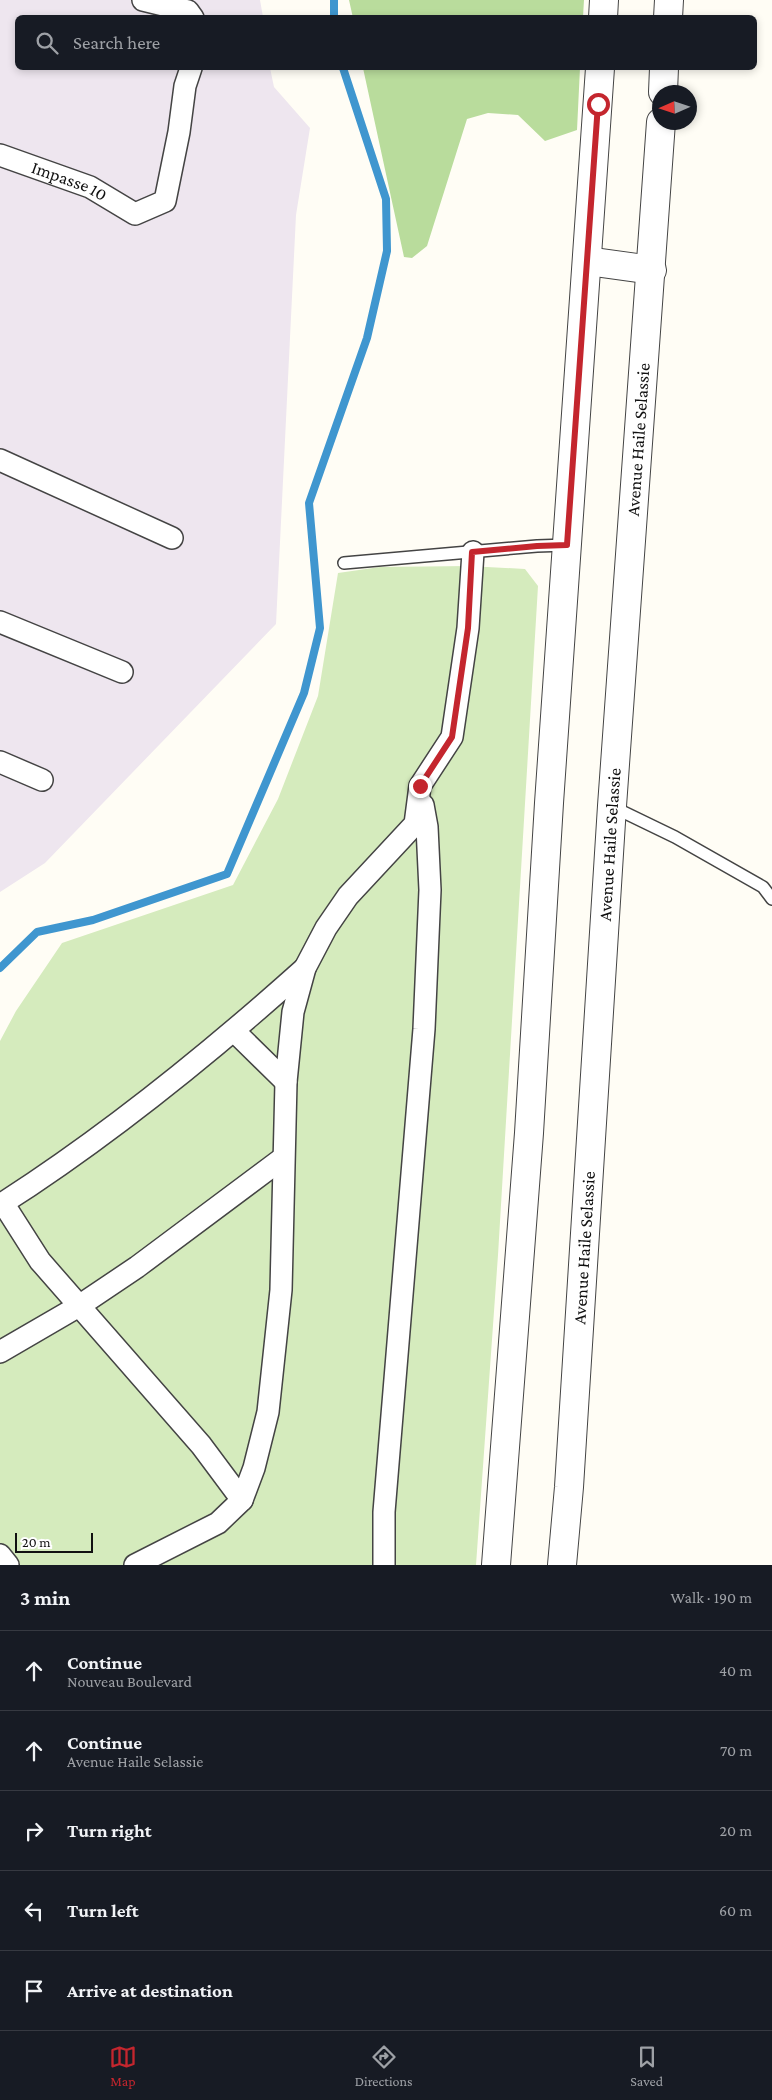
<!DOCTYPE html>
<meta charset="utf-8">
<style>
:root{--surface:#171b24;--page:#242831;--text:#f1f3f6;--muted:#9ea1a6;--line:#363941;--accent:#c4262e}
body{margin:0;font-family:"Crimson Pro",serif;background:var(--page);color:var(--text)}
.compass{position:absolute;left:652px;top:85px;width:45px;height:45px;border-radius:50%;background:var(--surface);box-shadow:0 2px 8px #0003;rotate:267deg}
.scale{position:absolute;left:15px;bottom:12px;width:78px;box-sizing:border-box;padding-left:5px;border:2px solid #111;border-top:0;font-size:14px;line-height:18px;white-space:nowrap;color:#111;-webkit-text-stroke:4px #fff;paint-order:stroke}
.stop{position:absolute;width:15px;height:15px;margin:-11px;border:4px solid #c4262e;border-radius:50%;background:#fff}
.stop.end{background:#c4262e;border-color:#fff;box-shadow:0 1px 5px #0008}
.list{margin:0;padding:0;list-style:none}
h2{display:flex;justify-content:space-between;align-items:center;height:65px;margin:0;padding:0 20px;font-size:21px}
h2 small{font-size:16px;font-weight:400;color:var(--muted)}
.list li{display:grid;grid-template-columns:32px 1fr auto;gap:15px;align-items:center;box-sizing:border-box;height:80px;padding:0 20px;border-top:1px solid var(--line)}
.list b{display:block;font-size:19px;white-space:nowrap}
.list p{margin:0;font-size:16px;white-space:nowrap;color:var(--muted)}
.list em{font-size:16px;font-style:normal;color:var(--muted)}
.icon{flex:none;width:28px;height:28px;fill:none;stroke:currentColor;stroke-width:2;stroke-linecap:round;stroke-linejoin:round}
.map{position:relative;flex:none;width:772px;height:1565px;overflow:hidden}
.search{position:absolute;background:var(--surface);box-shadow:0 2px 8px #0003;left:15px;right:15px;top:15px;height:55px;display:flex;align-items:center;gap:12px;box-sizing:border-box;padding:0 18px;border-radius:8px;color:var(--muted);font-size:19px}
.sheet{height:465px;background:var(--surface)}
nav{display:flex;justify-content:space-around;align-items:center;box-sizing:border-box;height:70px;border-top:1px solid var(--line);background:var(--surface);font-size:14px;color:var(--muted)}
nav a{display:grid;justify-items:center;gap:2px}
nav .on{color:var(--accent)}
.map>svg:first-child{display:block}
.industrial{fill:#eee6ef}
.green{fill:#d5ebbd}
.forest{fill:#b9dc9c}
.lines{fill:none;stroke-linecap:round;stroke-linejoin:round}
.stream{stroke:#3f96cf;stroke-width:8}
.service-casing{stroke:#444;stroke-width:14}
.minor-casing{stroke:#444;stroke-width:24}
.tertiary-casing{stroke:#444;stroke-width:30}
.service{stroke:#fff;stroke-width:11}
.minor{stroke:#fff;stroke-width:21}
.tertiary{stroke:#fff;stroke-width:28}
.route{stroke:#c4262e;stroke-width:6}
.labels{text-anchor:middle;stroke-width:5;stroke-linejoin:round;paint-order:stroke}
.street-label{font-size:18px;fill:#111;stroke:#fff}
</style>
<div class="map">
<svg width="772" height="1565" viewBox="0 0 772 1565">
<rect width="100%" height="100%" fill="#fffdf5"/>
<path class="industrial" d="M0 0H260L263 17 18 18V68H270L274 87 310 128 296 215 276 624 45 863 0 892Z"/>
<path class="green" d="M468 566 525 569 538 586 498 1255 476 1565H0V1041L16 1011 62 943 233 885 278 799 318 696 338 573 380 567Z"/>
<path class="forest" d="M349 0H584L583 17 353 18Z
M363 68H580L577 130 545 141 518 115 488 113 467 119 427 246 412 258 404 257Z"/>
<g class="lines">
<path class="stream" d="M334 0V18
M0 968 37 932 93 920 227 874 304 693 320 628 309 503 367 338 387 251 386 199 343 68"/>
<g class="service-casing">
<path id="service" d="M344 563 537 546 567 545
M613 807 675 837 763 887 772 899"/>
</g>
<g class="minor-casing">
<g id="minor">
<path d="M143 0 188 11 193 18"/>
<path id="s1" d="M0 155 90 187 135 214 165 201 179 132 185 86 191 68"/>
<path d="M0 460 172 538"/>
<path d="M0 622 122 672"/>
<path d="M0 762 42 780"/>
<path d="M234 1031 286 1082"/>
<path d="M3 1203 40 1261 201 1445 242 1500"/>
<path d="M0 1205C108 1136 209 1054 305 968"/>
<path d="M0 1352 79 1306 137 1267 283 1158"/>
<path d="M0 1555 8 1565"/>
<path d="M135 1565 218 1523 242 1500 254 1468 268 1412 281 1290 286 1082 293 1012 305 968 326 928 348 896 415 824 420 786 452 737 468 628 473 552"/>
<path d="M384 1565V1512L424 1029 430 890 427 827 423 805"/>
</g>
</g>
<g class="tertiary-casing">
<g id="tertiary">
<path d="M603 18 604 0"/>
<path d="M668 18 669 0"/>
<path d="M663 92 664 68"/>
<path d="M587 261 652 270"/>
<path d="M496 1565 529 1133 549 803 600 68"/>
<path id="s2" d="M562 1565 569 1487 612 806 661 122"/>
</g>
</g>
<use href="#service" class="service"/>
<use href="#minor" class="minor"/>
<use href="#tertiary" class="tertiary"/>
</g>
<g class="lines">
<path class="route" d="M420 786 452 737 468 628 472 552 537 546 567 545 598 104"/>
</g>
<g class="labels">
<g class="street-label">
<text dy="6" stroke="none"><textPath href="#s1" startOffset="74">Impasse 10</textPath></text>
<text dy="6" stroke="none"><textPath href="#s2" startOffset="1128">Avenue Haile Selassie</textPath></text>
<text dy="6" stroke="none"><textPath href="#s2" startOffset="722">Avenue Haile Selassie</textPath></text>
<text dy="6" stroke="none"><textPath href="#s2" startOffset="318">Avenue Haile Selassie</textPath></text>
</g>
</g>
</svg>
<svg class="compass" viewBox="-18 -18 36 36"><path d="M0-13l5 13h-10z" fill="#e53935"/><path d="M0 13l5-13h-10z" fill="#9ea1a6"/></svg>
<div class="scale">20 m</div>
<div class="stop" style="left:598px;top:104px"></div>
<div class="stop end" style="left:420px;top:786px"></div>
<div class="search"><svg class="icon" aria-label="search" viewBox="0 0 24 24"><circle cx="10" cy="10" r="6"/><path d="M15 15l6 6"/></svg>Search here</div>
</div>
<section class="sheet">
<h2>3 min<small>Walk · 190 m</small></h2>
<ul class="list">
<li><svg class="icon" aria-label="ahead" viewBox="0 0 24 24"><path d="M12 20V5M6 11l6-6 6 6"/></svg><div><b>Continue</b><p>Nouveau Boulevard</p></div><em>40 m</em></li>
<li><svg class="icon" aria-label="ahead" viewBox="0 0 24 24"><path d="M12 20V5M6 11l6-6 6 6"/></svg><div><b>Continue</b><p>Avenue Haile Selassie</p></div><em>70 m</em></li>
<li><svg class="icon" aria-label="right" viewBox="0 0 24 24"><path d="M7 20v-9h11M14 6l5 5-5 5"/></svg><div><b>Turn right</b></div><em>20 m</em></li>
<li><svg class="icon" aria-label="left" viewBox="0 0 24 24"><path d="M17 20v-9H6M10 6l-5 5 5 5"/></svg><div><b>Turn left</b></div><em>60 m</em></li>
<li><svg class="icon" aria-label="arrive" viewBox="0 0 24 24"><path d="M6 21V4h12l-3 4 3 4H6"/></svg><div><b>Arrive at destination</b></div></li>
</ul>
</section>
<nav>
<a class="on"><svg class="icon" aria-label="map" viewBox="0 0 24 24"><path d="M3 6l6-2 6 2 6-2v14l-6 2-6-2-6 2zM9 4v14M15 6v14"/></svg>Map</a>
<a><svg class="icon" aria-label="directions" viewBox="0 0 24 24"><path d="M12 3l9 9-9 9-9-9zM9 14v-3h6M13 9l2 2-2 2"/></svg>Directions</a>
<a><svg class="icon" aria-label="saved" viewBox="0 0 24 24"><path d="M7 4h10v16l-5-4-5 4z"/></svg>Saved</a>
</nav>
